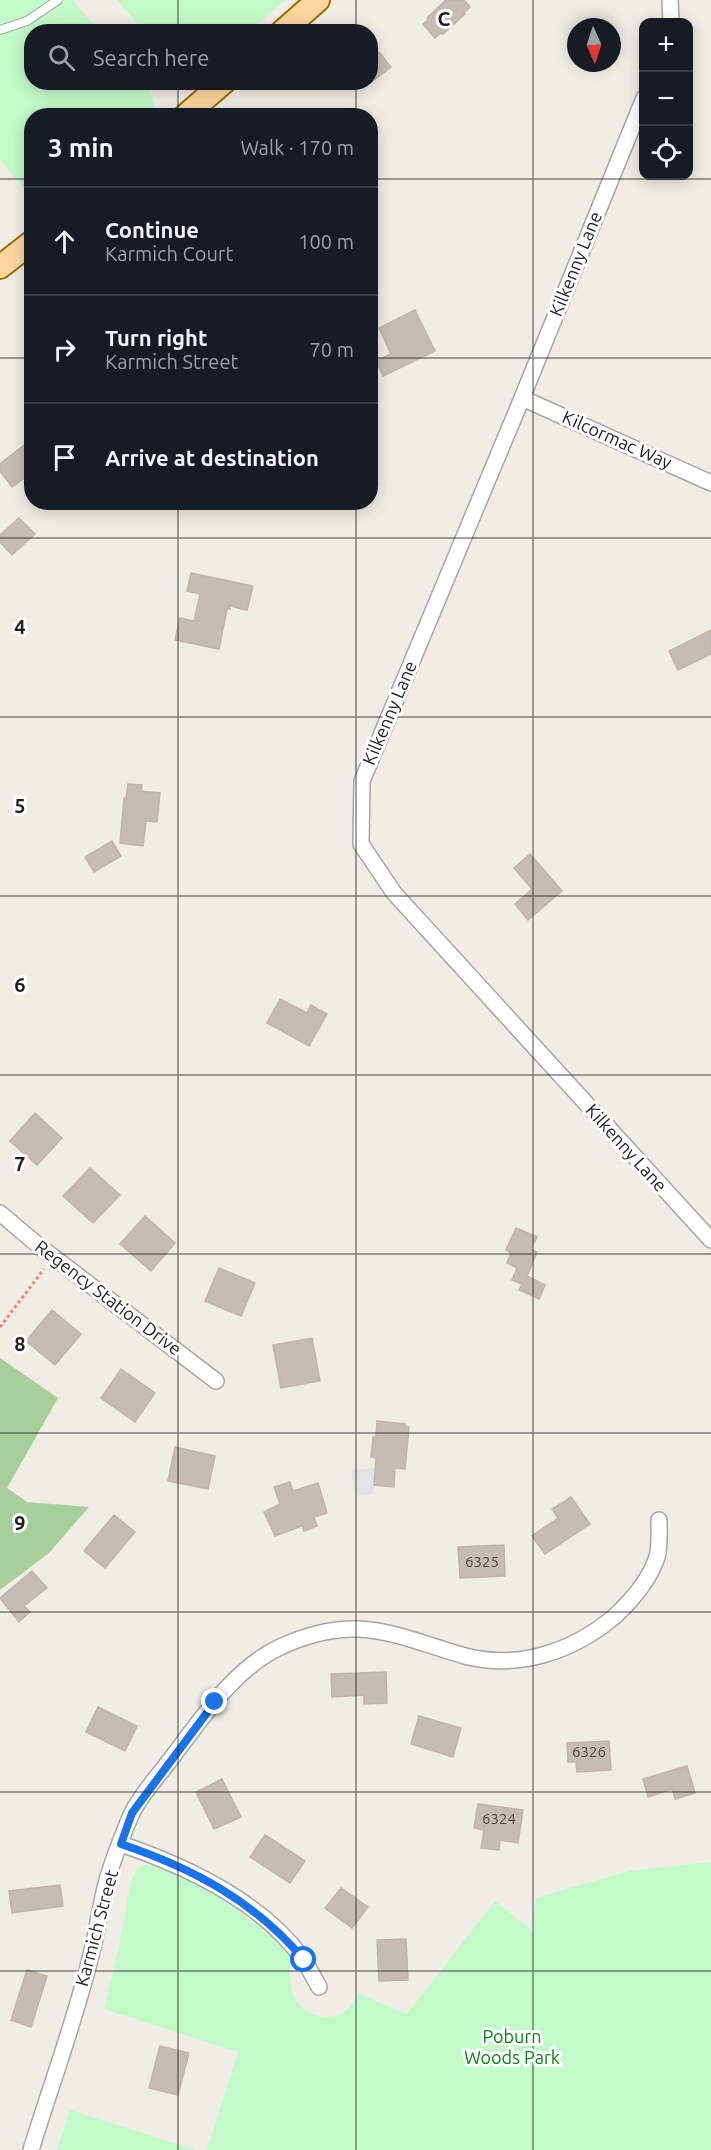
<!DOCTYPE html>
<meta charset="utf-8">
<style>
:root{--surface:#171b24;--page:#242831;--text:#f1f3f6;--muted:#9ea1a6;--line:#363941}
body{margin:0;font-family:Ubuntu,sans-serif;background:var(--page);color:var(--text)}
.controls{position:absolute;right:18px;top:18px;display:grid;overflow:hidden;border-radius:12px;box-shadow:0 3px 15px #0003}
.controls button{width:54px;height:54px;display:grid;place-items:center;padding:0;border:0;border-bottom:2px solid var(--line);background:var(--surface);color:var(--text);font:30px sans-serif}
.compass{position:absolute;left:567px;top:18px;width:54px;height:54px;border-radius:50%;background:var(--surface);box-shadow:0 3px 15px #0003;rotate:177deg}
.stop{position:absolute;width:18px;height:18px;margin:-14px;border:4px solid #1a73e8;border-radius:50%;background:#fff}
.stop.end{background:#1a73e8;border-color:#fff;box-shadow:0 2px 6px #0008}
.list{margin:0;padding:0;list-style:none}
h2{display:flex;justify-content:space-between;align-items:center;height:78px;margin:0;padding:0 24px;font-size:26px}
h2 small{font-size:20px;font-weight:400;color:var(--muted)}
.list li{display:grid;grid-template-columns:39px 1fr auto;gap:18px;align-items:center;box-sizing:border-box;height:108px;padding:0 24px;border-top:2px solid var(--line)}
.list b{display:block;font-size:22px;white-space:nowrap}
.list p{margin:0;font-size:20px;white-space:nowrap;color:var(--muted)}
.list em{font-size:20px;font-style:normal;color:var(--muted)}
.icon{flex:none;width:33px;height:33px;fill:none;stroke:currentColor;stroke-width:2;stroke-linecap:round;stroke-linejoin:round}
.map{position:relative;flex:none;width:711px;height:2150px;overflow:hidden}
.search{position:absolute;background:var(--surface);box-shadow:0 3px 15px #0003;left:24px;top:24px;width:354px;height:66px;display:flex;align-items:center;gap:15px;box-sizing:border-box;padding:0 21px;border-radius:24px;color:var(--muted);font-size:22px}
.panel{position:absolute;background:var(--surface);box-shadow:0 3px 15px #0003;left:24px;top:108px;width:354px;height:402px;border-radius:24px}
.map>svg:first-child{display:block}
.forest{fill:#a8cf9a}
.park{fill:#c3fac9}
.parking{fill:#e3e3e3}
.building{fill:#c5bcb5;stroke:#c2b4a8;stroke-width:1.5}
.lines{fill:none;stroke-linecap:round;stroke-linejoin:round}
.lane-casing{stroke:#a6a6a6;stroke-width:10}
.street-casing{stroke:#a6a6a6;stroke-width:18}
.primary-casing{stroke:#9a6b00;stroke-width:26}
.path{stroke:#fa7f6c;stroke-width:3;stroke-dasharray:3 3;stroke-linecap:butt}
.lane{stroke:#fff;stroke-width:8}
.street{stroke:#fff;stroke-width:15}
.primary{stroke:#fcd69e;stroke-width:22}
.route{stroke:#1a73e8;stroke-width:8}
.grid{fill:none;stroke:#1f1f1f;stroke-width:1.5;stroke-opacity:0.55}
.labels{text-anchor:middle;stroke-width:6;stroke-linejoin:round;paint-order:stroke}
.number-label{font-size:15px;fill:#484644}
.street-label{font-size:18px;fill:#1f1f1f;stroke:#fff}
.park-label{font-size:18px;fill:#0b7f18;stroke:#fff}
.grid-label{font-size:20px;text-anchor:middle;font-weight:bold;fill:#1f1f1f;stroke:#fff;stroke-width:6;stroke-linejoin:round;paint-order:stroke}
</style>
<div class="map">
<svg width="711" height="2150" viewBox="0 0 711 2150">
<rect width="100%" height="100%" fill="#f0ede5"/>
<path class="forest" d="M0 1358 58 1398 7 1488 27 1502 89 1507 49 1553 0 1590Z"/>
<path class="park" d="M0 0H73L99 31 32 32V82L143 83C152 94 158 102 150 115L32 116 31 196 0 160Z
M117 0H286L249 31 144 32Z
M711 1862V2150H207L238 2052 104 2009C112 1978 119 1946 125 1915 128 1902 128 1882 136 1871 154 1841 268 1931 284 1950 294 1961 289 1971 291 1984 292 2003 308 2017 327 2017 342 2017 352 2007 358 1994L407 2014 495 1901 533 1931 536 1898 628 1871Z
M70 2110 196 2150H57Z"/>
<path class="parking" d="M375 1468 373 1494 355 1496 351 1470Z"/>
<path class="building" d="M446 0H464L470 7 464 13 465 14 443 34 441 33 435 38 423 24 428 20 427 18Z
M379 52 391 67 370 83V59Z
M415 310 435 351 383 376 376 361 391 354 379 328Z
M24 445 32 455V472L12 487 0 471V464Z
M19 518 35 534 12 555 0 542V535Z
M191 573 253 586 247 610 230 606V609H227L219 649 175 640 180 618 194 621 200 594 187 591Z
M711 630V654L678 670 669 651Z
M128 784 142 785 141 791 160 793 157 822 146 821 143 846 120 843 124 798H126Z
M112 841 121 856 94 872 85 857Z
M530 854 562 891 528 920 515 904 532 889 514 868Z
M280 999 307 1013 311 1005 327 1014 309 1046 267 1023Z
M35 1113 62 1138 37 1165 10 1141Z
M90 1168 120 1195 93 1223 63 1196Z
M145 1216 175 1243 151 1271 120 1244Z
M516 1228 537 1237 531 1249 537 1252 527 1276 545 1285 539 1299 519 1290 522 1284 512 1280 517 1268 507 1263 511 1253 506 1250Z
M219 1268 255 1283 241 1316 205 1301Z
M52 1310 81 1334 55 1365 26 1341Z
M312 1338 320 1381 281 1388 273 1345Z
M121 1369 155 1393 135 1422 101 1398Z
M377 1421 405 1424V1426L409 1427 405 1469 395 1468 394 1487 374 1485 376 1458 371 1457 373 1437H376Z
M175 1447 215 1456 208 1489 168 1481Z
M290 1482 293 1491 318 1483 327 1513 314 1517 317 1526 304 1531 302 1526 275 1536 264 1512 280 1504 274 1487Z
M571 1497 590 1524 545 1554 532 1536 558 1518 552 1509Z
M114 1515 135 1532 105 1568 84 1551Z
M504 1545 505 1576 460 1578 458 1547Z
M32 1571 47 1588 24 1606 30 1612 19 1622 0 1598Z
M386 1672 387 1703 364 1704V1695L332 1697 331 1674Z
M98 1707 137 1726 125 1751 86 1732Z
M419 1716 461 1728 453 1757 411 1744Z
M609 1741 611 1770 577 1772 576 1762H568L567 1743Z
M687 1766 695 1793 675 1799 672 1789 648 1797 643 1779Z
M222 1779 241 1817 214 1829 196 1792Z
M478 1804 523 1810 518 1843 500 1840 499 1850 481 1848 484 1830 474 1828Z
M265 1835 305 1861 290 1883 250 1857Z
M60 1885 63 1906 12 1913 9 1891Z
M341 1888 368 1907 352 1928 325 1908Z
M406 1939 408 1980 379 1981 377 1940Z
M27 1970 47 1976 31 2027 11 2020Z
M160 2046 189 2053 178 2095 149 2088Z"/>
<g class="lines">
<g class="lane-casing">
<path id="lane" d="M0 30 27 21 58 0"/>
</g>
<g class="street-casing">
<path id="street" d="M670 0 671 22
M644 98 522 398 362 781 361 844 394 893 711 1240
M522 398 711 483
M0 1213 39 1246 216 1381
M121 1844C186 1866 261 1901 303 1959 309 1968 314 1978 319 1987
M31 2150C51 2085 75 2021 91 1955 97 1932 100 1907 106 1884 112 1861 122 1837 131 1815 139 1797 155 1780 167 1764 199 1723 230 1672 278 1648 303 1636 331 1628 359 1629 396 1631 429 1646 465 1656 519 1670 574 1651 615 1616 632 1600 650 1579 657 1557 660 1546 659 1532 659 1520"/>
</g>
<g class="primary-casing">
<path id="primary" d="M282 32 318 0
M185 116 224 82
M0 267 32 242"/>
</g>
<path class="path" d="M0 1327 44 1269"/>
<use href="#lane" class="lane"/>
<use href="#street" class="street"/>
<use href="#primary" class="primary"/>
</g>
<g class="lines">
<path class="route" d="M215 1702 132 1813 121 1844C192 1868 255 1901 304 1960"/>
</g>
<path class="grid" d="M178 0V32M356 0V32M533 0V2150M178 82V116M356 82V116M0 179H32M370 179H711M0 358H32M370 358H711M178 502V2150M356 502V2150M0 538H711M0 717H711M0 896H711M0 1075H711M0 1254H711M0 1433H711M0 1612H711M0 1792H711M0 1971H711"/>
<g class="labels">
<g class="number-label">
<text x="482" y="1567">6325</text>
<text x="589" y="1757">6326</text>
<text x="499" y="1824">6324</text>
</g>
<g class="street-label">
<text transform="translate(576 264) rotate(-68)" y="6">Kilkenny Lane</text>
<text transform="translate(617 440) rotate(24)" y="6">Kilcormac Way</text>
<text transform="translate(390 713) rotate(-67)" y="6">Kilkenny Lane</text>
<text transform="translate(626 1148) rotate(48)" y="6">Kilkenny Lane</text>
<text transform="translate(108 1298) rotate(37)" y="6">Regency Station Drive</text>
<text transform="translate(97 1928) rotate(-75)" y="6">Karmich Street</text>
</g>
<g class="park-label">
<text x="512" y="2043">Poburn<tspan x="512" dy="21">Woods Park</tspan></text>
</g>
</g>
<g class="grid-label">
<text x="444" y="26">C</text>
<text x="20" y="634">4</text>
<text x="20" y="813">5</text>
<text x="20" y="992">6</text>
<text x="20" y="1171">7</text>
<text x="20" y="1351">8</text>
<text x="20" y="1530">9</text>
</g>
</svg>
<div class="controls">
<button>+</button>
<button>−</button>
<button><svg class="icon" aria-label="locate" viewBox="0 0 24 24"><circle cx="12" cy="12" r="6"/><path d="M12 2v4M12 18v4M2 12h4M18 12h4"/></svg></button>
</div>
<svg class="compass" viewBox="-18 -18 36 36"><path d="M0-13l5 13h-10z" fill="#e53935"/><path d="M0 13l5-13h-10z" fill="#9ea1a6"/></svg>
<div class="stop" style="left:304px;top:1960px"></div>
<div class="stop end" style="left:215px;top:1702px"></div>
<div class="search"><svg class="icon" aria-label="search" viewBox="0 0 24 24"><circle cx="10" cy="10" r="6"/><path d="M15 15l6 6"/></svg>Search here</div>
<section class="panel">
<h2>3 min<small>Walk · 170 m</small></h2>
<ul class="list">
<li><svg class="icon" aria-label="ahead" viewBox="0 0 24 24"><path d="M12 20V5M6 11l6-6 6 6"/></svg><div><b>Continue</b><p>Karmich Court</p></div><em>100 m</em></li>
<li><svg class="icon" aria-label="right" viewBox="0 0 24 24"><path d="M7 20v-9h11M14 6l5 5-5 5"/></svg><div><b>Turn right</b><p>Karmich Street</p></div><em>70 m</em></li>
<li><svg class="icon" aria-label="arrive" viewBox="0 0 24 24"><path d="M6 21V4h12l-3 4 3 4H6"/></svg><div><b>Arrive at destination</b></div></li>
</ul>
</section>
</div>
